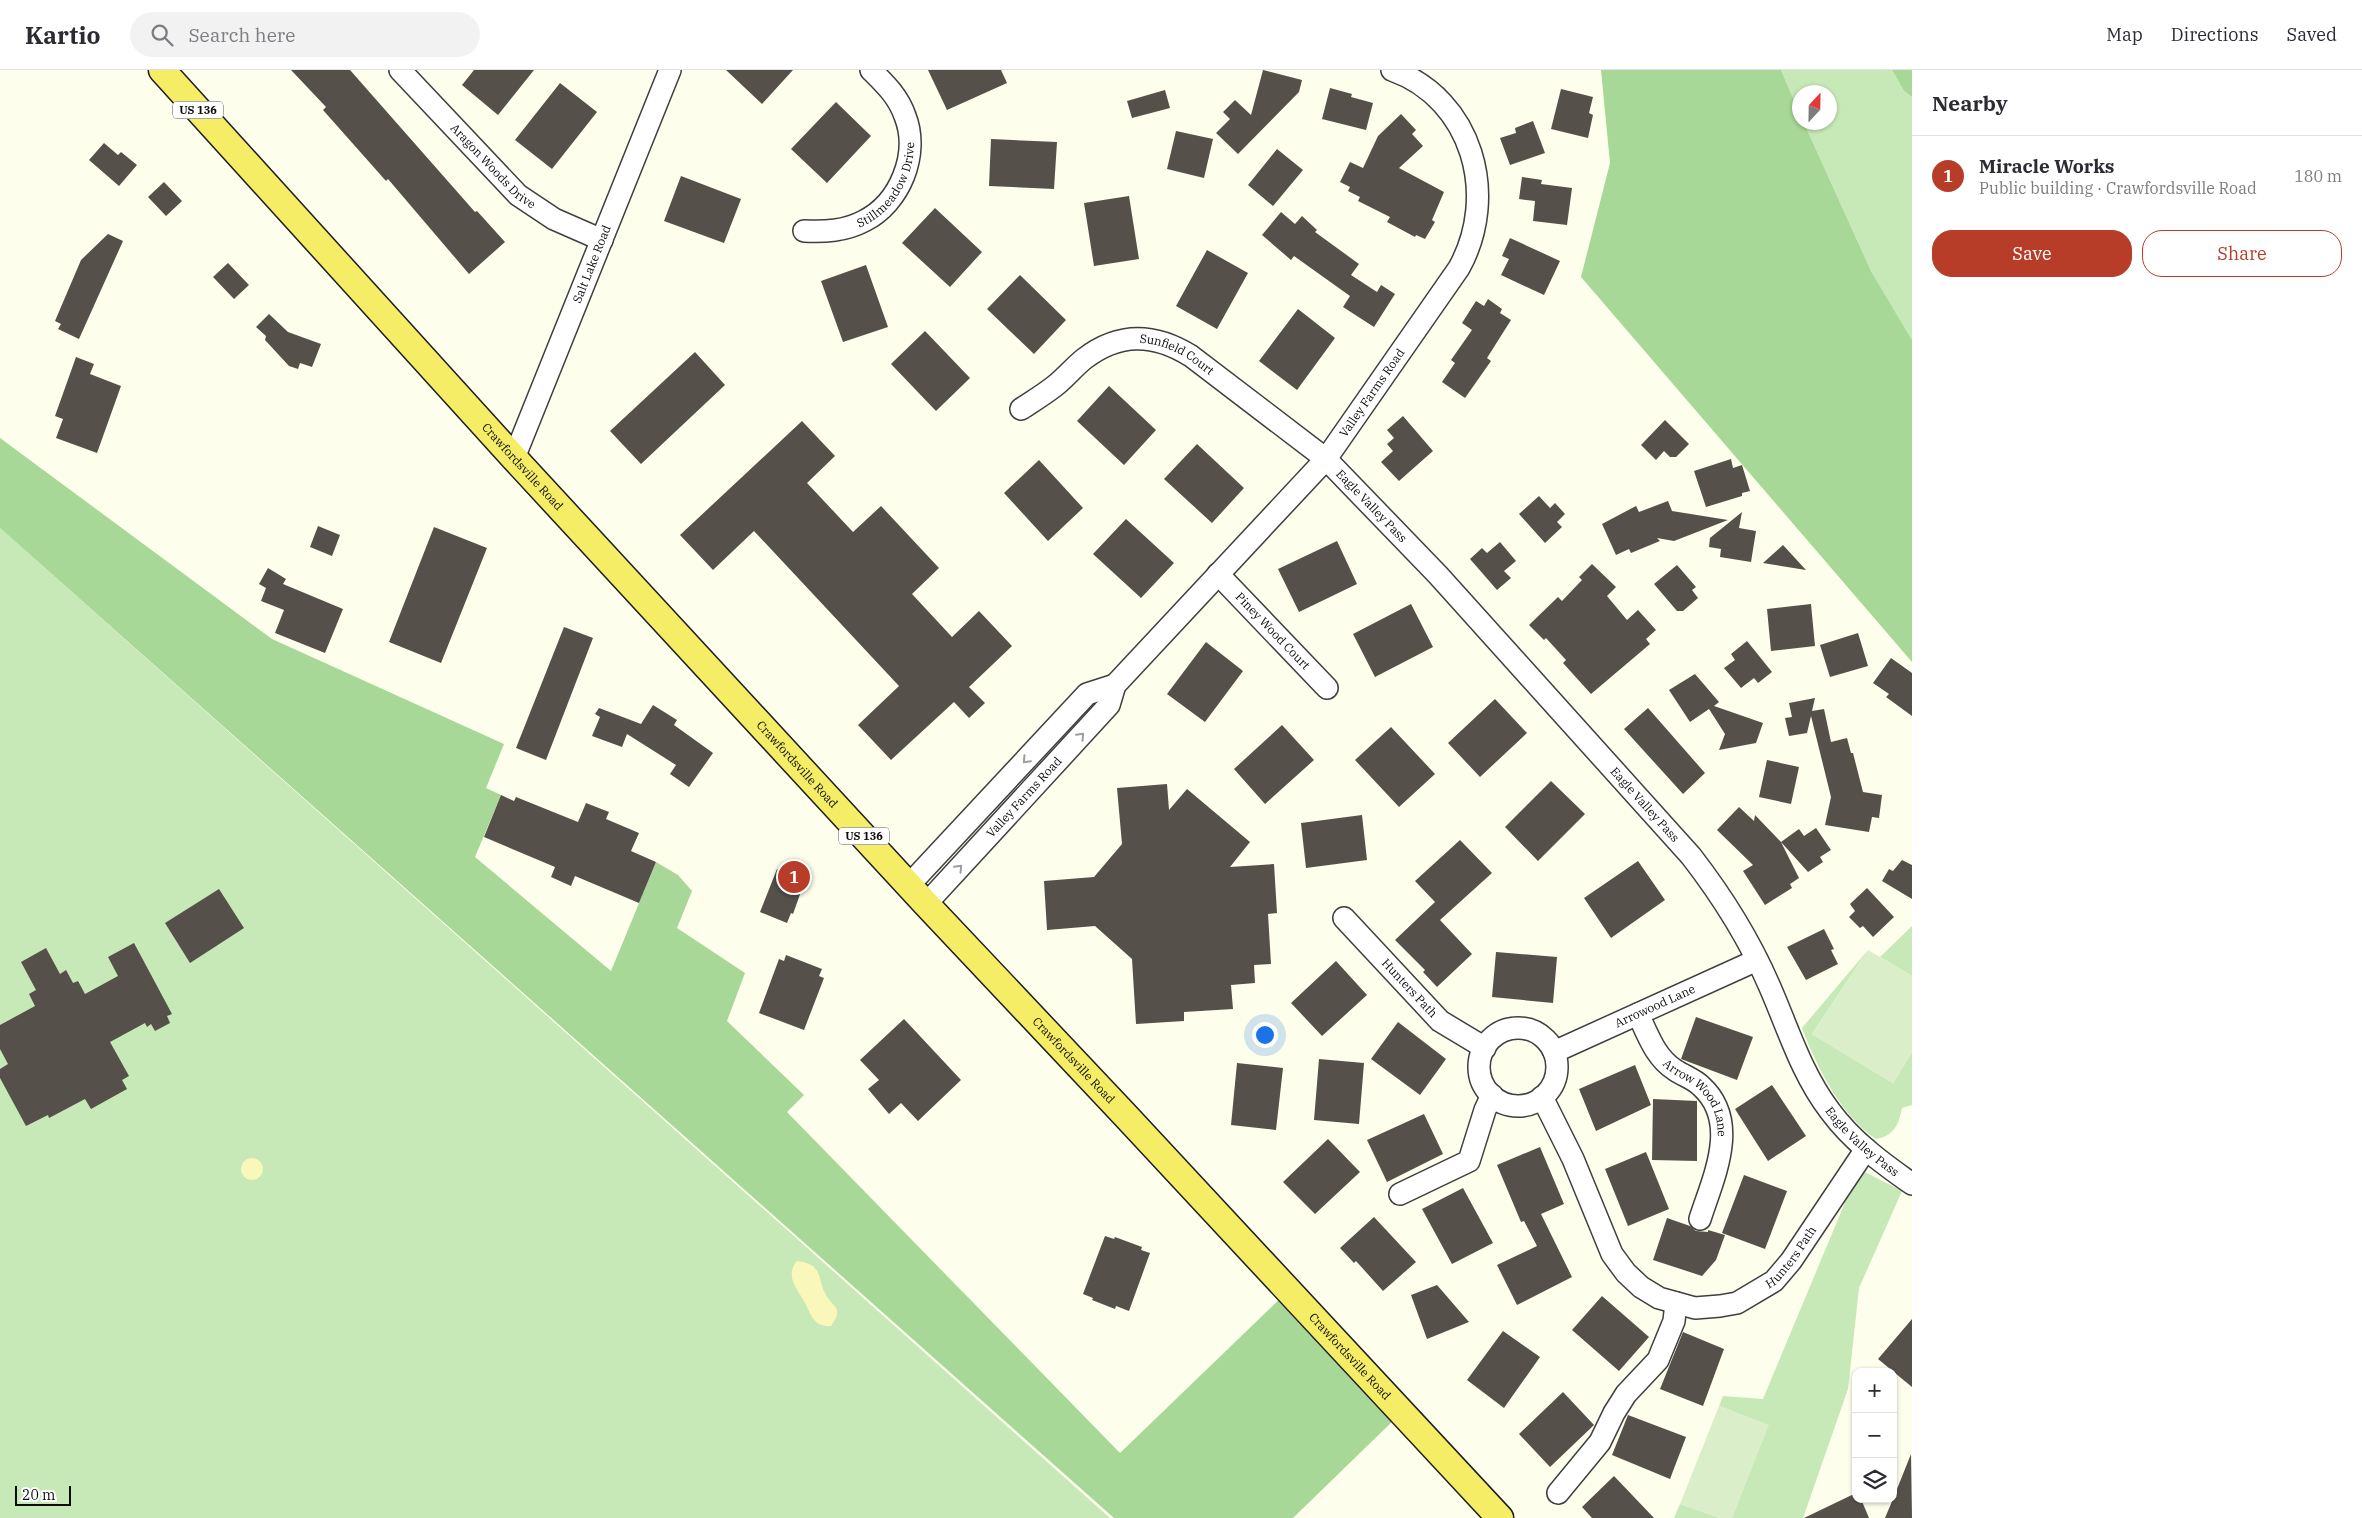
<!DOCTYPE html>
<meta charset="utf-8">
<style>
:root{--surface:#fff;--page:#f2f2f3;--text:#2b2b33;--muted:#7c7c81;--line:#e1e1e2;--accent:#b83d29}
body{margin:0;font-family:"IBM Plex Serif",serif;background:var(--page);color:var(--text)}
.controls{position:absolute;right:15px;bottom:15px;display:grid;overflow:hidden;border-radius:10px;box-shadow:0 1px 4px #0004}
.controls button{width:45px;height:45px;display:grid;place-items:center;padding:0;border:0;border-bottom:1px solid var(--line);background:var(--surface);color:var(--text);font:25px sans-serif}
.compass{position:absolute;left:1792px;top:15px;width:45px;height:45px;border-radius:50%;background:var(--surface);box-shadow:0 1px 4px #0004;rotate:22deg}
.scale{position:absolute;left:15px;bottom:12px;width:56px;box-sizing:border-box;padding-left:5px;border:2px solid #0c0c0c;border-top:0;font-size:14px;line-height:18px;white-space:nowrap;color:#0c0c0c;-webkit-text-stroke:4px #fff;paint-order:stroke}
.you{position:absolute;left:1264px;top:964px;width:18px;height:18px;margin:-12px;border:4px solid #fff;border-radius:50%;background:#1a73e8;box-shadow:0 0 0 8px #1a73e833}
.badge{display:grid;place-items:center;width:32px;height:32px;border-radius:50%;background:var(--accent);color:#fff;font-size:16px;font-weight:700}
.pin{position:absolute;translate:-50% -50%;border:2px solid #fff;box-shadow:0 1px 5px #0006}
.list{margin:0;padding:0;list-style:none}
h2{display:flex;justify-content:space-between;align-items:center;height:65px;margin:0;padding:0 20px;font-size:21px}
h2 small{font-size:16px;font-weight:400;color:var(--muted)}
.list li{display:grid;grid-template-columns:32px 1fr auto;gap:15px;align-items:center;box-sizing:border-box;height:80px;padding:0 20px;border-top:1px solid var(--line)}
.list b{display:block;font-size:19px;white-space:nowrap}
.list p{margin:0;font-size:16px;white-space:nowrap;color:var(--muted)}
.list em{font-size:16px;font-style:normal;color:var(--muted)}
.actions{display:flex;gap:10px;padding:15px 20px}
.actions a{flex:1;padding:11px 0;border:1px solid var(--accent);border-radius:20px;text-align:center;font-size:18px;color:var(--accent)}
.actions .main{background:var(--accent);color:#fff}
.icon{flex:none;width:28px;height:28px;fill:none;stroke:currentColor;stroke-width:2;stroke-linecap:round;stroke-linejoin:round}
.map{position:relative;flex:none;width:1912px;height:1448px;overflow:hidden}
header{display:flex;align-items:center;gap:30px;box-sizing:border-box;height:70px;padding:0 25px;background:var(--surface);border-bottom:1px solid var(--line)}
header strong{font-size:24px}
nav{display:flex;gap:28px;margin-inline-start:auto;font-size:18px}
.search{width:350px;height:45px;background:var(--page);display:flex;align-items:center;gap:12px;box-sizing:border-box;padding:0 18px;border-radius:28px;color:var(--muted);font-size:19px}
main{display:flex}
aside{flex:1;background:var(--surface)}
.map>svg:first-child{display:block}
.green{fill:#c7e8b7}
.forest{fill:#a8d897}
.sand{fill:#f9f7ba}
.pitch{fill:#daefc9}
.building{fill:#555049}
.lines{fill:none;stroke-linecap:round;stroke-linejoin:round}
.minor-casing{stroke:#3f3f3f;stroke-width:24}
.major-casing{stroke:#1d1d1d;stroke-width:29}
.minor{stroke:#fff;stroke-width:21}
.major{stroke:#f5ed66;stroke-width:26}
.oneway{stroke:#9e9e9e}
.labels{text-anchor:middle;stroke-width:5;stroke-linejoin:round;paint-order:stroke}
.shield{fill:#fff;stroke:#555;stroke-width:1}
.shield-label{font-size:11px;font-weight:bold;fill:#0c0c0c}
.street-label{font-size:12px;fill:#0c0c0c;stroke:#fff}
</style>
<header>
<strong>Kartio</strong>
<div class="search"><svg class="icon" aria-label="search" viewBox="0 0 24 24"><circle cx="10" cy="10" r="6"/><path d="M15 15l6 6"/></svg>Search here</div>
<nav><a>Map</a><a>Directions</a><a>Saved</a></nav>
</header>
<main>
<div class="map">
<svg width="1912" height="1448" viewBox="0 0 1912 1448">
<rect width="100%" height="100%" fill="#fefeec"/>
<path class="green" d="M1781 0H1892L1904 21 1912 27V270L1871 201 1804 53 1830 52V22H1800L1799 42Z
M0 458 1110 1448H0Z
M1912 856V906L1880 887Z
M1868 880 1812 964 1893 1013 1912 982V1035L1902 1038C1899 1054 1894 1066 1876 1069 1841 1046 1817 997 1802 958Z
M1859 1099 1902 1121 1859 1218 1848 1319 1803 1448H1732L1768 1355 1719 1336 1723 1326 1763 1329Z
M1680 1434 1720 1448H1674Z"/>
<path class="forest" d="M1601 0H1781L1799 42 1800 52 1804 53 1871 201 1912 270V592L1581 207 1610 93Z
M1892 0H1912V27L1904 21Z
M0 368 272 569 504 674 486 718 501 725 475 787 611 901 656 792 678 805 692 821 677 858 745 903 727 951 804 1025 787 1042 1120 1383 1286 1223 1398 1346 1293 1448H1114L0 458Z"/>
<path class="sand" d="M241 1099a11 11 0 1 1 22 0a11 11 0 1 1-22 0Z
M797 1191C823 1194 817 1207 825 1223 832 1238 845 1236 831 1256 813 1257 811 1244 804 1231 796 1218 785 1205 797 1191Z"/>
<path class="pitch" d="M1868 880 1912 906V982L1893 1013 1812 964Z
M1719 1336 1769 1355 1732 1448H1720L1680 1434Z"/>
<path class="building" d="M291 0H350L475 142 477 141 505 172 469 204 388 109 386 111 323 40 326 37Z
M474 0H534L498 45 462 15Z
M726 0H793L762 34Z
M928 0H1001L1007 13 947 40Z
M1263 0 1302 10 1299 22 1238 84 1216 63 1230 49 1223 42 1235 30 1251 45Z
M560 13 597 42 552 99 515 70Z
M1330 18 1352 24 1351 27 1373 33 1366 60 1322 49Z
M1561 19 1593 27 1589 43 1593 45 1588 68 1551 59Z
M1165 20 1170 38 1132 48 1127 31Z
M836 32 871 66 827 113 791 79Z
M1401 44 1416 60 1412 64 1423 76 1399 98 1444 122 1432 150 1435 152 1425 169 1416 165 1415 167 1387 152 1390 147 1358 131 1360 127 1348 121 1350 117 1340 112 1350 92 1363 98 1378 66Z
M1533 51 1545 83 1510 95 1500 68 1516 63 1515 58Z
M1176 61 1213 69 1204 108 1167 99Z
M991 69 1057 72 1054 119 989 116Z
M104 73 118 85 121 82 137 95 119 116 89 90Z
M1277 79 1303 100 1273 136 1248 115Z
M681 106 741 129 724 173 664 151Z
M1522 107 1542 110 1541 114 1572 118 1567 155 1533 151 1535 131 1519 129Z
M164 112 182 131 166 146 148 127Z
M1129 126 1139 189 1094 196 1084 133Z
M935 138 982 182 950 217 902 173Z
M1281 142 1295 154 1302 146 1317 160 1315 162 1359 194 1351 205 1377 222 1381 215 1395 224 1374 257 1343 237 1350 226 1294 186 1291 190 1262 165Z
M108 164 123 171 79 269 58 259 61 254 55 251 81 190Z
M1510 168 1560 191 1544 225 1501 205 1509 189 1502 186Z
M1207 180 1248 203 1217 259 1176 236Z
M228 193 249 215 234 229 213 207Z
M866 195 888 257 843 272 821 211Z
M1020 205 1066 250 1034 284 987 239Z
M1488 229 1502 239 1500 243 1511 250 1487 288 1491 291 1465 328 1442 312 1455 293 1451 290 1472 260 1462 253 1476 231 1484 236Z
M1298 239 1335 268 1297 320 1259 291Z
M269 244 288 262 321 274 312 297 300 293 298 299 289 296 265 270 266 266 256 257Z
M925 261 970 308 936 341 891 294Z
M695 282 725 315 641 394 610 361Z
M76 287 94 294 90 304 121 316 97 383 56 368 63 349 55 346Z
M1109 316 1156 360 1124 395 1077 351Z
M1403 346 1433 381 1399 411 1381 392 1393 381 1387 374 1394 368 1387 360Z
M1665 350 1689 374 1676 387H1670L1664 381 1656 390 1641 375Z
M802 351 835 386 807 413 853 462 881 436 939 498 912 524 952 567 979 541 1012 576 969 617 985 633 969 648 954 632 891 690 858 655 899 616 754 461 713 500 680 465Z
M1197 374 1244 418 1212 453 1164 409Z
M1731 389 1733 398 1742 395 1750 421 1742 423V426L1706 437 1694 401Z
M1039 390 1083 438 1048 471 1004 423Z
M1539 426 1550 438 1555 433 1565 444 1557 452 1562 457 1545 473 1519 444Z
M1668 431 1672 441 1728 450 1674 471 1657 468 1660 471 1631 483 1629 479 1616 485 1602 454 1636 436 1639 442Z
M1742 442 1739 458 1756 461 1751 492 1720 487 1721 479 1709 477 1710 468Z
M1126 449 1174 493 1141 528 1093 484Z
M318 456 340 465 332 486 310 477Z
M434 457 487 478 441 593 389 572Z
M1337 471 1357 514 1299 542 1278 499Z
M1500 472 1516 491 1504 501 1511 508 1497 520 1470 489 1482 478 1487 483Z
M1783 475 1806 500 1763 493Z
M1592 494 1616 517 1607 526 1627 550 1638 540 1656 560 1646 569 1650 574 1591 624 1563 593 1566 590 1546 568 1544 570 1529 555 1558 527 1562 531 1582 510 1579 507Z
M1677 495 1696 517 1692 520 1698 528 1683 541H1677L1654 514Z
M268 498 286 509 283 514 343 539 325 583 275 563 284 540 261 531 266 518 259 514Z
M1411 534 1433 577 1375 607 1353 564Z
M1811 534 1815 576 1771 581 1767 539Z
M564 557 593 568 546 690 516 678Z
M1858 563 1868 596 1830 607 1820 575Z
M1747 571 1772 602 1758 613 1754 608 1741 618 1724 598 1735 590 1731 584Z
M1206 572 1243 601 1205 652 1167 624Z
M1891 588 1912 603V646L1886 627 1889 624 1873 613Z
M1695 604 1719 632 1714 636 1763 653 1756 673 1719 680 1725 664 1709 639 1690 652 1669 620Z
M1815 628 1812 641 1824 639 1831 672 1847 668 1851 683H1853L1863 722 1882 725 1879 748 1872 747 1869 762 1825 755 1831 727 1811 646 1807 663 1789 666 1785 648 1792 647 1789 633Z
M1495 629 1527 663 1480 707 1448 673Z
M653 635 677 650 674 655 713 683 689 717 670 704 676 695 627 664 622 677 592 666 600 647 595 644 599 638 641 654Z
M1648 638 1705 703 1683 724 1624 659Z
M1282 655 1314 690 1265 734 1234 699Z
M1391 657 1435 704 1399 737 1355 690Z
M1767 690 1799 697 1791 734 1759 727Z
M1551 711 1585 744 1538 791 1505 757Z
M1167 714 1169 740 1187 719 1250 772 1230 797 1274 794 1277 843 1268 844 1271 894 1254 895 1255 913 1231 915 1233 939 1184 942V951L1136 954 1132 889 1095 856 1047 860 1044 811 1094 807 1122 774 1117 718Z
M501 725 514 731 516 727 578 752 586 733 609 742 606 749 639 763 631 781 656 792 639 833 575 806 571 816 551 807 555 797 484 767Z
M1739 737 1754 751 1755 745 1781 772 1799 759 1804 766 1816 758 1831 780 1820 787 1823 792 1808 802 1781 772 1799 808 1790 814 1792 818 1765 835 1743 801 1753 795 1717 760Z
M1362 745 1367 790 1306 798 1301 753Z
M1460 770 1492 803 1440 850 1472 884 1437 917 1423 902 1425 900 1395 870 1435 832 1415 811Z
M1902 790 1912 795V829L1882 811 1889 799 1893 801Z
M1638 791 1665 830 1611 868 1584 828Z
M787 794 808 802 793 844 791 843 787 853 760 842 777 799 784 801Z
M1867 818 1894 847 1873 867 1863 856 1860 858 1849 847 1855 841 1850 834Z
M219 819 244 858 190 893 165 853Z
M1824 859 1834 879 1831 880 1838 894 1806 910 1787 877Z
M134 873 172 944 167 946 170 953 155 961 151 954 147 957 145 953 110 972 129 1006 122 1010 127 1019 91 1039 85 1029 49 1048 48 1045 26 1056 0 1008V999L8 994 0 979V955L35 936 29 924 36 920 21 892 46 878 60 904 66 900 73 913 78 911 85 924 118 906 108 887Z
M1496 882 1557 887 1553 933 1492 927Z
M786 885 822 899 819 906 824 908 804 960 759 943 779 889 784 891Z
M1336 891 1367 925 1322 966 1291 933Z
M1696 947 1753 967 1737 1010 1681 989Z
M904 949 961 1010 918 1051 901 1033 889 1044 868 1019 879 1010 860 990Z
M1398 952 1446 989 1420 1025 1371 989Z
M1319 989 1364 993 1359 1054 1314 1050Z
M1237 993 1283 998 1276 1060 1231 1055Z
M1635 995 1651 1035 1596 1061 1579 1019Z
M1772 1015 1806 1066 1768 1091 1735 1039Z
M1653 1029 1697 1031V1091L1652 1090Z
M1424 1044 1443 1084 1387 1112 1367 1070Z
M1328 1069 1360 1102 1315 1144 1283 1112Z
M1540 1077 1564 1134 1541 1144 1572 1207 1517 1235 1497 1195 1537 1176 1524 1151 1521 1152 1497 1095Z
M1646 1082 1669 1139 1628 1156 1605 1099Z
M1744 1105 1787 1121 1765 1179 1722 1163Z
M1463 1118 1493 1173 1452 1194 1422 1139Z
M1374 1147 1416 1192 1383 1221 1356 1191 1354 1193 1340 1178Z
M1667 1148 1690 1156 1696 1161 1708 1162V1160L1725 1165 1716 1190 1702 1206 1653 1190Z
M1105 1166 1114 1169 1115 1167 1142 1177 1141 1180 1150 1183 1129 1241 1116 1236 1115 1239 1092 1230 1093 1228 1083 1224Z
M1437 1215 1469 1252 1427 1269 1411 1225Z
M1602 1226 1649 1267 1619 1301 1572 1260Z
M1912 1249V1317L1878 1289Z
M1503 1261 1540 1287 1504 1338 1467 1310Z
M1683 1262 1724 1279 1703 1336 1660 1319Z
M1563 1322 1594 1355 1550 1397 1519 1364Z
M1628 1345 1686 1367 1670 1409 1612 1385Z
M1911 1384 1912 1448H1885L1893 1429Z
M1614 1406 1654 1448H1592L1582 1437Z
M1856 1423V1429H1861L1869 1448H1804Z"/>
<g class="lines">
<g class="minor-casing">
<g id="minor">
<path id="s1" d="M400 0 518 125 554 149 602 170"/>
<path id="s2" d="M804 161C825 162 845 161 864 151 900 133 920 84 905 46 898 26 885 14 871 0"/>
<path id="s3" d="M1021 339C1033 331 1045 324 1056 315 1066 307 1074 297 1084 289 1119 262 1154 263 1191 286L1326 389 1438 505 1691 786C1722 826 1749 869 1769 915 1788 958 1801 1003 1830 1041 1852 1071 1882 1093 1912 1114"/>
<path id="s4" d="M514 388 670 0"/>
<path id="s5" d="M1218 504 1327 618"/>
<path d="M909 815 1087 624 1115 615"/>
<path id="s6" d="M926 834 1109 635 1115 615 1326 389 1459 198C1499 126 1473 29 1392 0"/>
<path id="s7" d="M1344 848 1440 951 1485 978"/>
<path id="s8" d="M1638 944C1648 965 1655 987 1675 1000 1684 1006 1694 1009 1701 1016 1741 1052 1713 1108 1700 1149"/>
<circle cx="1518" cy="997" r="39"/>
<path id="s9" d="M1554 982 1757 890"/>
<path id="s10" d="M1542 1027 1573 1089 1612 1184 1626 1203 1641 1217 1659 1228 1695 1238 1720 1236 1737 1233 1774 1211 1791 1191 1866 1079"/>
<path d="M1400 1124 1469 1091 1485 1040 1492 1025"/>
<path d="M1558 1423 1600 1372 1614 1343 1626 1324 1658 1290 1674 1251 1676 1233"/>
</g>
</g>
<g class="major-casing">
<g id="major">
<path id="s11" d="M162 0 514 388 926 834 1125 1045 1500 1448"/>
</g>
</g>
<use href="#minor" class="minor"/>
<use href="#major" class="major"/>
</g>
<defs><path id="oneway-chevron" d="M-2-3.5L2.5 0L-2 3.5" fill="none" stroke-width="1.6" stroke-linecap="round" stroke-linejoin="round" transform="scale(1.25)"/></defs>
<g class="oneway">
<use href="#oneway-chevron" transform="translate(1081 666) rotate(-47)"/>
<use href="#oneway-chevron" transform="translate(1026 690) rotate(133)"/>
<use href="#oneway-chevron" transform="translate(959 798) rotate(-47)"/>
</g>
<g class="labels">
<g class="shield">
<rect x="173" y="31.5" width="50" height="17" rx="4"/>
<rect x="839" y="757.5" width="50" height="17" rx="4"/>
</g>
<g class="shield-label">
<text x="198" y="44">US 136</text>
<text x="864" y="770">US 136</text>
</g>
<g class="street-label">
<text dy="4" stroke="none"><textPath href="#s1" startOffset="134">Aragon Woods Drive</textPath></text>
<text dy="4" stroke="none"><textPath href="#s2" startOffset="106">Stillmeadow Drive</textPath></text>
<text dy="4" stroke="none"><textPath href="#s4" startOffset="209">Salt Lake Road</textPath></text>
<text dy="4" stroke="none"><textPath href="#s3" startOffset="182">Sunfield Court</textPath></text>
<text dy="4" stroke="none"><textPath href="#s6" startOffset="681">Valley Farms Road</textPath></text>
<text dy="4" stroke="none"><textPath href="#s11" startOffset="536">Crawfordsville Road</textPath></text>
<text dy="4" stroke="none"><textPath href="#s3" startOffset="431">Eagle Valley Pass</textPath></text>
<text dy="4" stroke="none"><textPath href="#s5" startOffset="79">Piney Wood Court</textPath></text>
<text dy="4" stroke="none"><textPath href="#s11" startOffset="941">Crawfordsville Road</textPath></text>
<text dy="4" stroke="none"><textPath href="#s6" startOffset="145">Valley Farms Road</textPath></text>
<text dy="4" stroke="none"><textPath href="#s3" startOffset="836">Eagle Valley Pass</textPath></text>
<text dy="4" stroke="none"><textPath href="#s7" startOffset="96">Hunters Path</textPath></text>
<text dy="4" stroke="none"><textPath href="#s9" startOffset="111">Arrowood Lane</textPath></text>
<text dy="4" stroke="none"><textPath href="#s11" startOffset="1346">Crawfordsville Road</textPath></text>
<text dy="4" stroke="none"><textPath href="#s8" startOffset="105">Arrow Wood Lane</textPath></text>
<text dy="4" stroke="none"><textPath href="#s3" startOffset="1241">Eagle Valley Pass</textPath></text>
<text dy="4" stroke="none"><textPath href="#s10" startOffset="389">Hunters Path</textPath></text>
<text dy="4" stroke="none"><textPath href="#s11" startOffset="1751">Crawfordsville Road</textPath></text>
</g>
</g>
</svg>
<div class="controls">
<button>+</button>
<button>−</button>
<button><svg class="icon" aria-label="layers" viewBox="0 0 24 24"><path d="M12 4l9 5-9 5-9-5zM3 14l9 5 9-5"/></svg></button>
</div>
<svg class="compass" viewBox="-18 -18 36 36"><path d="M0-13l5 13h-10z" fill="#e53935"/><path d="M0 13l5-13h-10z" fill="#7c7c81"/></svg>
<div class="scale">20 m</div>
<div class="you"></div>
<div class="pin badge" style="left:794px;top:807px">1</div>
</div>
<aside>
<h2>Nearby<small></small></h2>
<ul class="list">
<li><span class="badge">1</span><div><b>Miracle Works</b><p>Public building · Crawfordsville Road</p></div><em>180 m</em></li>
</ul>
<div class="actions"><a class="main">Save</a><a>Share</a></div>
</aside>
</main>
